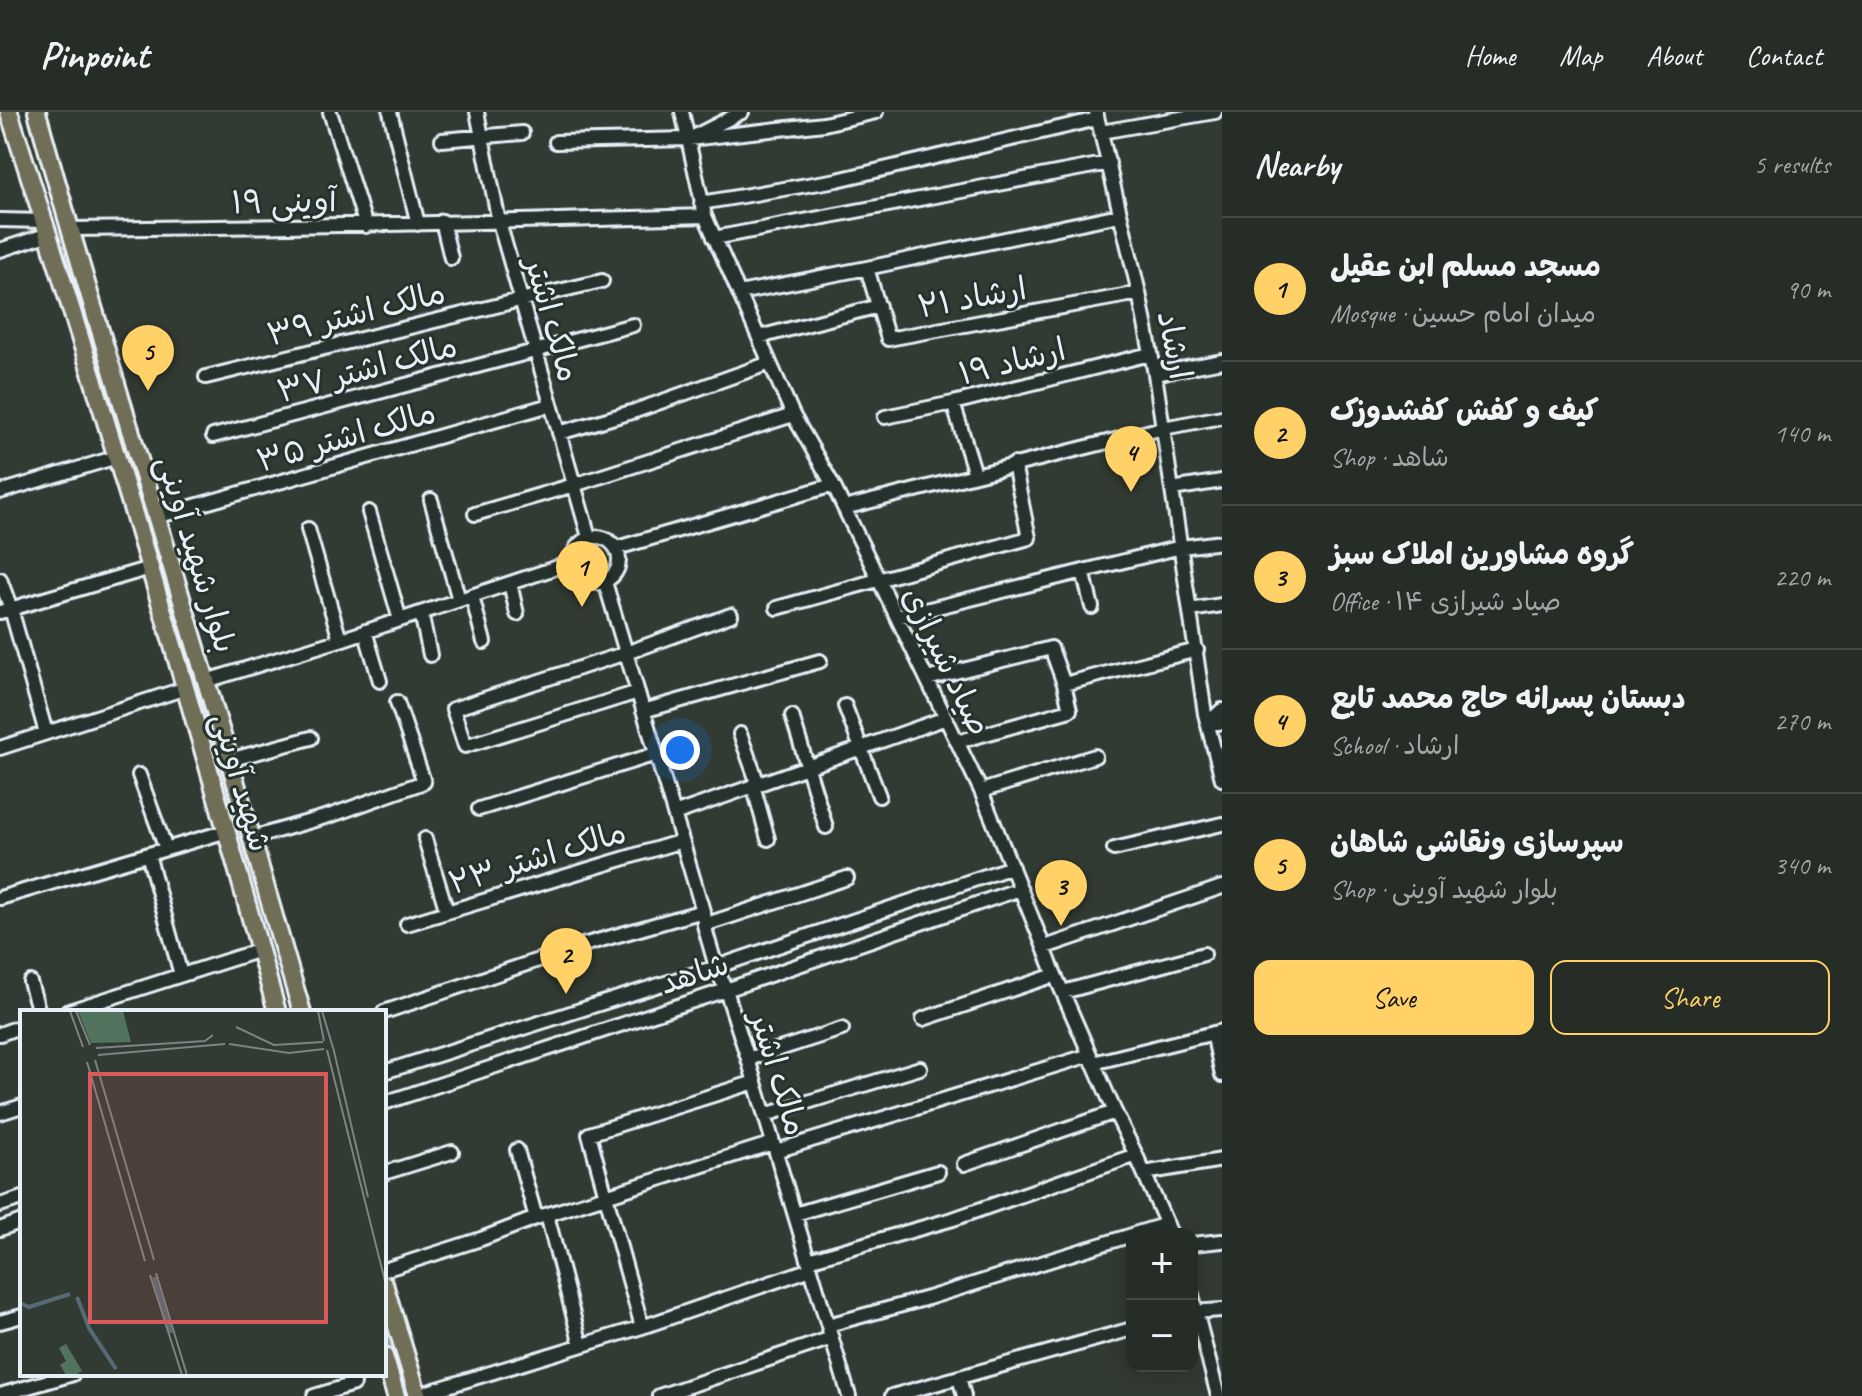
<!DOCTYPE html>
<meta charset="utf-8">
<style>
:root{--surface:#262c26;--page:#323832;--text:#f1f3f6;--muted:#a4a7a7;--line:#424843;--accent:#ffd166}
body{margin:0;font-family:Caveat,"Playpen Sans Arabic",sans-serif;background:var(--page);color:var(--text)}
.controls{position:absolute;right:24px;bottom:24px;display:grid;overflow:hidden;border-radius:16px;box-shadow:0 4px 20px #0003}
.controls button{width:72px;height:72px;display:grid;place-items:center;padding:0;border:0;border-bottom:2px solid var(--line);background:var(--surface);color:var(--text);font:40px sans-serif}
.you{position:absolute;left:680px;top:638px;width:28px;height:28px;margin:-20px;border:6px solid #fff;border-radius:50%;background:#1a73e8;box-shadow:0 0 0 12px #1a73e833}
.badge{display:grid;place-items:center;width:52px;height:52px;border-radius:50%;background:var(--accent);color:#111;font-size:26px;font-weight:700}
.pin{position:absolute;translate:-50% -66px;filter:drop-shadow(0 2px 4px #0008)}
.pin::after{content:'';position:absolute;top:42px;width:28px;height:24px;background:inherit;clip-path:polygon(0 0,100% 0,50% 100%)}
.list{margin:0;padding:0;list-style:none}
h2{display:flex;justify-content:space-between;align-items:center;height:104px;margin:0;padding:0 32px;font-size:34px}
h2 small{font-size:26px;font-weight:400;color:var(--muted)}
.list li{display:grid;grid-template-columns:52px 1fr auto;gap:24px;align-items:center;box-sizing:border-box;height:144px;padding:0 32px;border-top:2px solid var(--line)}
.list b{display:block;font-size:30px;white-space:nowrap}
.list p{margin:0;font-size:26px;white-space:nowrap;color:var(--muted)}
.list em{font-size:26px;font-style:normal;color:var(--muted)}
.actions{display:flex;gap:16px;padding:24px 32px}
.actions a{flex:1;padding:18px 0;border:2px solid var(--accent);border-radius:16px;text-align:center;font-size:28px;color:var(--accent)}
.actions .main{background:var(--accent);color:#111}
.map{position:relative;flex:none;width:1222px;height:1284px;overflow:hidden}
header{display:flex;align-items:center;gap:48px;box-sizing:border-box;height:112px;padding:0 40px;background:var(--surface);border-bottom:2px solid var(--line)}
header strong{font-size:38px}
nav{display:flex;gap:44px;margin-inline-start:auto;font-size:28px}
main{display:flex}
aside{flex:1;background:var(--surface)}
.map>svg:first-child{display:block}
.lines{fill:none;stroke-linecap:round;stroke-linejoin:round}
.stream{stroke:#90a1a8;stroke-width:4}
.minor-casing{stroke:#e8f1f8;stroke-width:18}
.major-casing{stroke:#e8f1f8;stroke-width:22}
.minor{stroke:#26332d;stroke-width:12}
.major{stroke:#716e59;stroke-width:16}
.labels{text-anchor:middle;stroke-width:6;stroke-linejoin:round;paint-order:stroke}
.street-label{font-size:32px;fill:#e8f1f8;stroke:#26332d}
.inset-river{fill:none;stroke:#566b73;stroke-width:4}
.inset-road{fill:none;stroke:#7b8482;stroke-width:2}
.view{fill:#da5a5c;fill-opacity:0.15;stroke:#da5a5c;stroke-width:4}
.inset-edge{fill:none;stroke:#e8f1f8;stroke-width:4}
</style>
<header>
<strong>Pinpoint</strong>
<nav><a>Home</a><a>Map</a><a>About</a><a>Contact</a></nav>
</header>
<main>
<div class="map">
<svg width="1222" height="1284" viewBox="0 0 1222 1284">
<rect width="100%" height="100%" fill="#323b33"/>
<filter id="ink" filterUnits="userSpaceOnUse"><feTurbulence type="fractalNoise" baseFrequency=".0125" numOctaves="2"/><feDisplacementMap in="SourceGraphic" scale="16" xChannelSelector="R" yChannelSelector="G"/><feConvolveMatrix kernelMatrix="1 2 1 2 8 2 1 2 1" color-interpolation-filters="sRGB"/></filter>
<g filter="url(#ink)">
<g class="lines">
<path class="stream" d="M384 1217 393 1245"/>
<g class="minor-casing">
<path id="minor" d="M330 0 366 114
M390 0 418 112
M477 0 499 110 589 425
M682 0 705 104 793 303 833 373 981 679 1055 863 1115 1000 1136 1043 1171 1122
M1096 0 1139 181 1155 262 1205 602 1222 667
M1101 20 1215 0
M695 24 742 0
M442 28 522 21
M556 30 689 27 824 12 876 0
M701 91 837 68 1097 7
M0 108 44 109
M442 109 451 146
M69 117C281 115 493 110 705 104
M714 126 1109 51
M0 138 49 122
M867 156 888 227 1139 181
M739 181 867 156 1119 103
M759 225 879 194
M1155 262 1222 249
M206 265 520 188 602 169
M953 291 975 362
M885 305 953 291 1150 242
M559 321 635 299 770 251
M213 324 633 213
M1172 377 1222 369
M0 380 117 345
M431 388 459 488
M844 396 1163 316 1222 305
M369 400 400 508
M475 402 574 373 793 303
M156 405 550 293
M308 417 340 528
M573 448a23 23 0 1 1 46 0a23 23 0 1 1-46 0Z
M617 436 833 373
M1083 459 1092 495
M0 467 11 497 46 621
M605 470 703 799 704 813 716 855 726 878 748 947 849 1284
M510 471 517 502
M472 484 484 530
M777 496 1029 426 1014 352
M1190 498 1222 493
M0 500 150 456
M421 501 430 543
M897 505 1181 435 1222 430
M365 519 380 569
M927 567 1051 536 1064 572 1070 598 957 630
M206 569 340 528 573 450
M1064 572 1197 538
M638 580 465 634 453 597 626 541 731 503
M845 594 879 684
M1222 598 1208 611H1222
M643 599 820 549
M792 604 826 715
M740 622 758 672
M0 636 186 576
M229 648 311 626
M139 663 166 737
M753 673 768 727
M981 679 1095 644
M479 697 656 642
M674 702 946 606
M252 726 332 703 424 670 397 590
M425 727 447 800
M1114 737 1222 712
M148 742 181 863
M0 786 227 719
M407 812 682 729
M704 813 847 766
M1045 835 1222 775
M30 870 39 900
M1063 880 1204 842
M66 900 260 838
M384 900 583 833 703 799
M923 907 1055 863
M1213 921 1222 963
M0 922 22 914
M748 947 842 917
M1093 951 1222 919
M384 960 716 855 1012 755
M384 991 726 878 1020 777
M0 1001 22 994
M765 1003 920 956
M517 1038 536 1106
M776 1039 1090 943
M964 1052 1115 1000
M384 1061 452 1040
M1144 1061 1222 1048
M0 1093 22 1086
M795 1102 938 1060
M547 1103 581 1233
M0 1117 22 1109
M1134 1122 1167 1112
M1192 1132 1222 1129
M808 1148 953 1107 1136 1043
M384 1158 481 1127 536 1106 773 1031
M1192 1183 1218 1284
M1192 1200 1222 1198
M0 1210 22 1204
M828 1213 928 1186 1132 1123
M642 1215 589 1022 755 970
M959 1265 964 1284
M0 1283 73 1262
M418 1283 642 1215 811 1157
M314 1284 354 1272
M659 1284 832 1226
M892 1284 1132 1217"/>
</g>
<g class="major-casing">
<path id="major" d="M9 0C105 298 194 598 277 900
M37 0C89 191 150 379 206 569 239 679 269 790 302 900
M384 1172 418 1284
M384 1244 396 1284"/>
</g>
<use href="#minor" class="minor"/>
<use href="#major" class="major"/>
</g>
</g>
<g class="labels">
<g class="street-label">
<text transform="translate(284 89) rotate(-1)" y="11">آوینی ۱۹</text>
<text transform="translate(972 185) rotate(-10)" y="11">ارشاد ۲۱</text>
<text transform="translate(356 201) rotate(-14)" y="11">مالک اشتر ۳۹</text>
<text transform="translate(553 207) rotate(74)" y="11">مالک اشتر</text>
<text transform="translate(1175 233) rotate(79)" y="11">ارشاد</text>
<text transform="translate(1012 249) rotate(-14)" y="11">ارشاد ۱۹</text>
<text transform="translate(367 256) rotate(-15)" y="11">مالک اشتر ۳۷</text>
<text transform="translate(346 324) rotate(-16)" y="11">مالک اشتر ۳۵</text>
<text transform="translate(197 442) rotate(73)" y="11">بلوار شهید آوینی</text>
<text transform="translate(947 549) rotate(64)" y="11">صیاد شیرازی</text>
<text transform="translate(242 670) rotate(74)" y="11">شهید آوینی</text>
<text transform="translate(537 745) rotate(-17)" y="11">مالک اشتر ۲۳</text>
<text transform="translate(694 861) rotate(-18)" y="11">شاهد</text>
<text transform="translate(779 961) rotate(73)" y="11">مالک اشتر</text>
</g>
</g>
<g transform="translate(20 898)">
<rect width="366" height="366" fill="#323b33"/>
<path d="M58 1H103L111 32 71 33ZM46 334 62 361 55 365H46L40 355 46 351 39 338Z" fill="#52745f"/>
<path class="inset-river" d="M134 267 151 323M57 287 69 318 96 359M0 293 9 297 50 284"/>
<path class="inset-road" d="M50 1 63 37M56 1 70 35M298 1 304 31M302 1 313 38M216 17 254 35 303 32M209 34 269 43 304 39M313 37 348 187M76 38 185 31 193 25M307 40 366 275M78 45 205 34M75 50 134 250M67 52 125 251M136 263 167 365M130 265 162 365"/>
<path class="view" d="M70 64H306V312H70Z"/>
<rect width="366" height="366" class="inset-edge"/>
</g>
</svg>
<div class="controls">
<button>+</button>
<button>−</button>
</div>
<div class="you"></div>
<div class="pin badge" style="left:582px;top:495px">1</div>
<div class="pin badge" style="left:566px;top:882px">2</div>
<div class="pin badge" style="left:1061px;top:814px">3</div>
<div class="pin badge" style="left:1131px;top:380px">4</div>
<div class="pin badge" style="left:148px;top:279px">5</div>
</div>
<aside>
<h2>Nearby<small>5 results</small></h2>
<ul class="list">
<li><span class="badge">1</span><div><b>مسجد مسلم ابن عقیل</b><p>Mosque · میدان امام حسین</p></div><em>90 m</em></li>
<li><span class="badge">2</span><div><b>کیف و کفش کفشدوزک</b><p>Shop · شاهد</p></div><em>140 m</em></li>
<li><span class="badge">3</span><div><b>گروه مشاورین املاک سبز</b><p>Office · صیاد شیرازی ۱۴</p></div><em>220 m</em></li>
<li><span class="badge">4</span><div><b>دبستان پسرانه حاج محمد تابع</b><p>School · ارشاد</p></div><em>270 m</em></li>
<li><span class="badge">5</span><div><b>سپرسازی و‌نقاشی شاهان</b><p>Shop · بلوار شهید آوینی</p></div><em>340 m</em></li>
</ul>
<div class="actions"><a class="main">Save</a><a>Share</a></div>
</aside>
</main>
